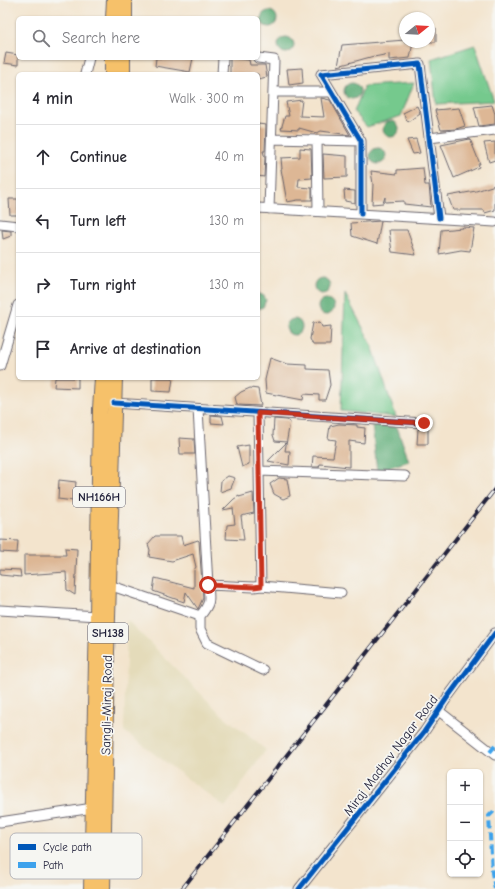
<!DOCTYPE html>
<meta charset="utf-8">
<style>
:root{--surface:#fff;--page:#f7f7f7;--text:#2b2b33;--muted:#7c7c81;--line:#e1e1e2}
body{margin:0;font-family:"Comic Neue",sans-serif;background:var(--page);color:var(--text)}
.controls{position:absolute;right:12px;bottom:12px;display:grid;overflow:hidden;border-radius:6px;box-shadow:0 1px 3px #0004}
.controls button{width:36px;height:36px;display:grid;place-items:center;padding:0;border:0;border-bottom:1px solid var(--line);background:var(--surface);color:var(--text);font:20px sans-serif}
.compass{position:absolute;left:399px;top:12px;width:36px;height:36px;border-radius:50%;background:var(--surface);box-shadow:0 1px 3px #0004;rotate:72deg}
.stop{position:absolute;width:12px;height:12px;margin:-9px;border:3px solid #c8321e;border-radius:50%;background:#fff}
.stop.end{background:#c8321e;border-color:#fff;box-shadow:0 1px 4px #0008}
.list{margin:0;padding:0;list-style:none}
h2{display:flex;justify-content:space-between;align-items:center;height:52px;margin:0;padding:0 16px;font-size:17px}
h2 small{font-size:13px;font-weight:400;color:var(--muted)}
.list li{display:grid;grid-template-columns:26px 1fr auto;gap:12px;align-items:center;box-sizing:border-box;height:64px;padding:0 16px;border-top:1px solid var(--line)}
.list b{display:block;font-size:15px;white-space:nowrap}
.list em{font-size:13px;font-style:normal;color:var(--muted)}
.icon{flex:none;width:22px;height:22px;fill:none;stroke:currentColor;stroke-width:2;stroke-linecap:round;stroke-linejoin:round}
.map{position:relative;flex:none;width:495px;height:889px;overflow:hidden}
.search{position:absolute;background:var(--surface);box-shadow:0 1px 3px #0004;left:16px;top:16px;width:244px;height:44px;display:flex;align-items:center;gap:10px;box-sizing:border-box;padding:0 14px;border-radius:6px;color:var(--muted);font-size:15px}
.panel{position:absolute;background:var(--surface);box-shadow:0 1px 3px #0004;left:16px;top:72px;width:244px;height:308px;border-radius:6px}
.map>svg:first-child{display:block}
.built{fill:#e4dbba}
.green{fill:#74c98d;stroke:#4b7664}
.forest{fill:#5fad78;stroke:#40685a}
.building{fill:#ddb795}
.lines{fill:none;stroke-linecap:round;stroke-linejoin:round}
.minor-casing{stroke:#6b666e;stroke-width:11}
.highway-casing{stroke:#6b666e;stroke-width:16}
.minor{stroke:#fff;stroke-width:9}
.highway{stroke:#f6c16b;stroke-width:14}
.rail-casing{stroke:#22223b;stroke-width:4}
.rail{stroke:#f6f6f2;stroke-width:2.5;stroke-dasharray:8;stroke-linecap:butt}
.quiet{stroke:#3ea2ec;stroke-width:4;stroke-dasharray:8 4;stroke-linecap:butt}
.cycleway-casing{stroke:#f6f6f2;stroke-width:8}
.cycleway{stroke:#0057b8;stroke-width:5}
.route{stroke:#c8321e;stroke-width:5}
.labels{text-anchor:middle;stroke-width:3.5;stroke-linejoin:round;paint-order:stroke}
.shield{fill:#f6f6f2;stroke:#626272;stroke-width:1}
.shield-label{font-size:12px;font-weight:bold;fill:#22223b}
.street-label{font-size:13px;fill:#22223b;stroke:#f6f6f2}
.key{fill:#f6f6f2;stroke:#b6b6bb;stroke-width:1}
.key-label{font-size:11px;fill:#22223b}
</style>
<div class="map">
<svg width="495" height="889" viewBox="0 0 495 889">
<rect width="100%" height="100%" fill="#f6f6f2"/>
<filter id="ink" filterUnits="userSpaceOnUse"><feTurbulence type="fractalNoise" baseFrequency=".025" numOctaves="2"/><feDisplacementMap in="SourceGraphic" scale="8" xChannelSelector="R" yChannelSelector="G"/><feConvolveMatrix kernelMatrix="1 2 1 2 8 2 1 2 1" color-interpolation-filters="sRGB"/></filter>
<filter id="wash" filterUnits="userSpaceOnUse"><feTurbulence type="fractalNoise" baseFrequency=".012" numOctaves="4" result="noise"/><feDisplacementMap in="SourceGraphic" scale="16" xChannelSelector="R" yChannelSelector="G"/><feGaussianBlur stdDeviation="0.9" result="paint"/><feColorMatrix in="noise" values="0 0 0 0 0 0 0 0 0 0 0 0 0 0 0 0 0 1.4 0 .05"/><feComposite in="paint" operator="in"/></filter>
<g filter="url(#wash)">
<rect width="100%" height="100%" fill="#f3e4cd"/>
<path class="built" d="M127 620 220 713 266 750 225 807 124 731Z"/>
<path class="green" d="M475 45 494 101 436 104 431 59Z
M414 83 401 116 367 127 354 112 364 86Z
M345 294 371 343 396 417 341 411Z"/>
<path class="forest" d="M261 19a8 8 0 1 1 16 0a8 8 0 1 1-16 0Z
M278 45a8 8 0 1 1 16 0a8 8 0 1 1-16 0Z
M344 91a8 8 0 1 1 16 0a8 8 0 1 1-16 0Z
M383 129a8 8 0 1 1 16 0a8 8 0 1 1-16 0Z
M370 156a8 8 0 1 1 16 0a8 8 0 1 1-16 0Z
M314 286a8 8 0 1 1 16 0a8 8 0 1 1-16 0Z
M258 293 264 296 266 300 263 307 259 309Z
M318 307a8 8 0 1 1 16 0a8 8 0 1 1-16 0Z
M286 327a8 8 0 1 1 16 0a8 8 0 1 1-16 0Z
M372 425 397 427 409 461 377 471Z"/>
<g id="blocks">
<path class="building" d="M436 28V42H429V30Z
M405 40V42H413L410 58 389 60V54L374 57V56L338 66 342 45Z
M6 53 18 55V65L4 63Z
M156 58H193L190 72 155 66Z
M230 58 249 60 250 65H265L267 77 258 79V74H230Z
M302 68 303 83 289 85 287 69Z
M321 98 330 100 350 135 321 131 317 133 299 128V130L281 129 285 116H289L286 102 302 100 300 116 324 117Z
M492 105 495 114V124L479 126 474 107Z
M417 106 420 113 408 122 403 113Z
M459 108 465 126 456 129 441 130 435 110Z
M258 124 266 125 265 151H263L265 158 264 177 258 176Z
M416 139 420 153 413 154 407 140Z
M470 139 480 164H478L479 167 454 178 441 145Z
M495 142V160L489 162 484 143Z
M300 148 311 149 312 178 299 179 298 187 312 188V200H298L287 202 281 169H282L281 158 300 157Z
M323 154 347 156V177L324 178Z
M423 168 425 185H429L431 207 404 204V201L385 202V197L383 203 372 204 373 184 371 171 397 174V170Z
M495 185V210L485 213 484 210H453L448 196 476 191Z
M344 190 355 191V203L345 201Z
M9 199H18V215H10Z
M381 221 377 244 352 236 351 223Z
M463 227 474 228 470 251 461 250 439 254 441 230 462 228Z
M2 230 11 231V236L3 239Z
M389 230H407L416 255 392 252Z
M320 322 322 327 331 326 330 345H313L310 339 313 323Z
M270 358 287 364 307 365V369L328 370 330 385 325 400H319V395L304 394 303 400 266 393 265 380Z
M55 378H78V388L54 387Z
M152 378H173L171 392 152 391Z
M250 388 258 389 261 406 237 405 235 397 241 392Z
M211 415 222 416 224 424 211 423Z
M274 419 287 420 290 422 285 451H290L289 465 268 461 287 442 275 441 273 435Z
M339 424 357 425V427L365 428 364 443 349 441V467L320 464 319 467H312L313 456 333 457 336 440 328 439 330 426Z
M428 427V444H417L418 429H424Z
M179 438 194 439 195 454H180Z
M249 445V464L242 467 237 447Z
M228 476 235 478 231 488 220 492 221 481Z
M279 478 287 479 290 496 283 499 274 494 270 484Z
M59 480 76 482 74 501 58 499Z
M253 493 254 513 241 516 244 540 226 539 227 525 235 524 233 508 223 510 234 499 239 496V497Z
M155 536H181L183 545 198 540 199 541 203 598 198 609 186 592 184 602 153 591 155 578 194 588V570L196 567 193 554 172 561 149 557 150 550 148 544Z
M0 540 18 541 17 553 0 552Z
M65 548 77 549 75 595 67 590 66 572 24 575V555H66Z
M0 569 20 570 21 577 0 575Z"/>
</g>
</g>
<g filter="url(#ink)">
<use href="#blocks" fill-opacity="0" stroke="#6b666e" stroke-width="1"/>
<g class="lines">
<g class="minor-casing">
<path id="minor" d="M258 58 274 60 269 209
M85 74 89 58
M222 74 223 58
M273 92H331
M429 138 495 130
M272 139 361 141
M317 140 318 211
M258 208 495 222
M361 214V141L321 74 420 64 439 218
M0 224 18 226
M0 366 18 305
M114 403 424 423
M259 471 405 476
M109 585 200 616C210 604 210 601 208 585L198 409
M208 585 254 587 261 586 258 413
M261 586 341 593
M0 610 97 616
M200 616V629L207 643 263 670
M439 711 495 755
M0 822 93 808
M299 889 424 732 447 698 495 633"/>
</g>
<g class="highway-casing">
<path id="highway" d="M113 18 114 0
M125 18V0
M112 74V58
M123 74V58
M91 889 97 616 100 409 102 378
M103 889 107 652 115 378"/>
</g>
<use href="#minor" class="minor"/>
<use href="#highway" class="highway"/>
<g class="rail-casing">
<path id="rail" d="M182 889 495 489"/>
</g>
<use href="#rail" class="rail"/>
<path class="quiet" d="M490 752 495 746
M495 889 492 873 489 816 495 810"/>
<g class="cycleway-casing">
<path id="cycleway" d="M361 214V141L321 74 420 64 439 218
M114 403 424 423
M299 889 424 732 447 698 495 633"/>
</g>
<use href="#cycleway" class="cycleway"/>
</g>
</g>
<g class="lines" filter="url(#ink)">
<path class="route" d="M208 585 254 587 261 586 258 413 424 423"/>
</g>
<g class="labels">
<g class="shield">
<rect x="73" y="487" width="52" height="20" rx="3"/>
<rect x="88" y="623" width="40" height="20" rx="3"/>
</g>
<g class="shield-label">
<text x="99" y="501">NH166H</text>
<text x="108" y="637">SH138</text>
</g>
<g class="street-label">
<text transform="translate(106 705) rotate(-89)" y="5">Sangli-Miraj Road</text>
<text transform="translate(390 755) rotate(-53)" y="5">Miraj Madhav Nagar Road</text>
</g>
</g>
<rect x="10" y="833" width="132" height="46" rx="6" class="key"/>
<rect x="18" y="844" width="18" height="6" fill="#0057b8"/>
<rect x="18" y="862" width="18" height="6" fill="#3ea2ec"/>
<g class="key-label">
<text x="43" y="851">Cycle path</text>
<text x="43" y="869">Path</text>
</g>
</svg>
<div class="controls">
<button>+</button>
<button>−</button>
<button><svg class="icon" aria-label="locate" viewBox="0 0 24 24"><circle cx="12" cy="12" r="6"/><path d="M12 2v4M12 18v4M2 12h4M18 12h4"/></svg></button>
</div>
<svg class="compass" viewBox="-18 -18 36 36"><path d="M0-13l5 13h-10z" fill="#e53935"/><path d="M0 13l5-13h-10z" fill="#7c7c81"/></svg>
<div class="stop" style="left:208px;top:585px"></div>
<div class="stop end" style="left:424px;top:423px"></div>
<div class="search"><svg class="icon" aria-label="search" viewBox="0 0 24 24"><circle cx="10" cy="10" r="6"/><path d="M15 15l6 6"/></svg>Search here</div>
<section class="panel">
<h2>4 min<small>Walk · 300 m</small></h2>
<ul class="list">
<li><svg class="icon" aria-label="ahead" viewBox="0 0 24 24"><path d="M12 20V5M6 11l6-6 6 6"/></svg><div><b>Continue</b></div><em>40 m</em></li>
<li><svg class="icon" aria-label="left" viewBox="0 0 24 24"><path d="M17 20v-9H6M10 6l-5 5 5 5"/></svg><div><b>Turn left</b></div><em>130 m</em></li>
<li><svg class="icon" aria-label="right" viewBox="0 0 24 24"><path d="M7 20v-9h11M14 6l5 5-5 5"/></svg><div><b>Turn right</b></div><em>130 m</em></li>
<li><svg class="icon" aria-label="arrive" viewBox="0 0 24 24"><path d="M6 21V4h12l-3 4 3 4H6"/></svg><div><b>Arrive at destination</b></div></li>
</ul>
</section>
</div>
